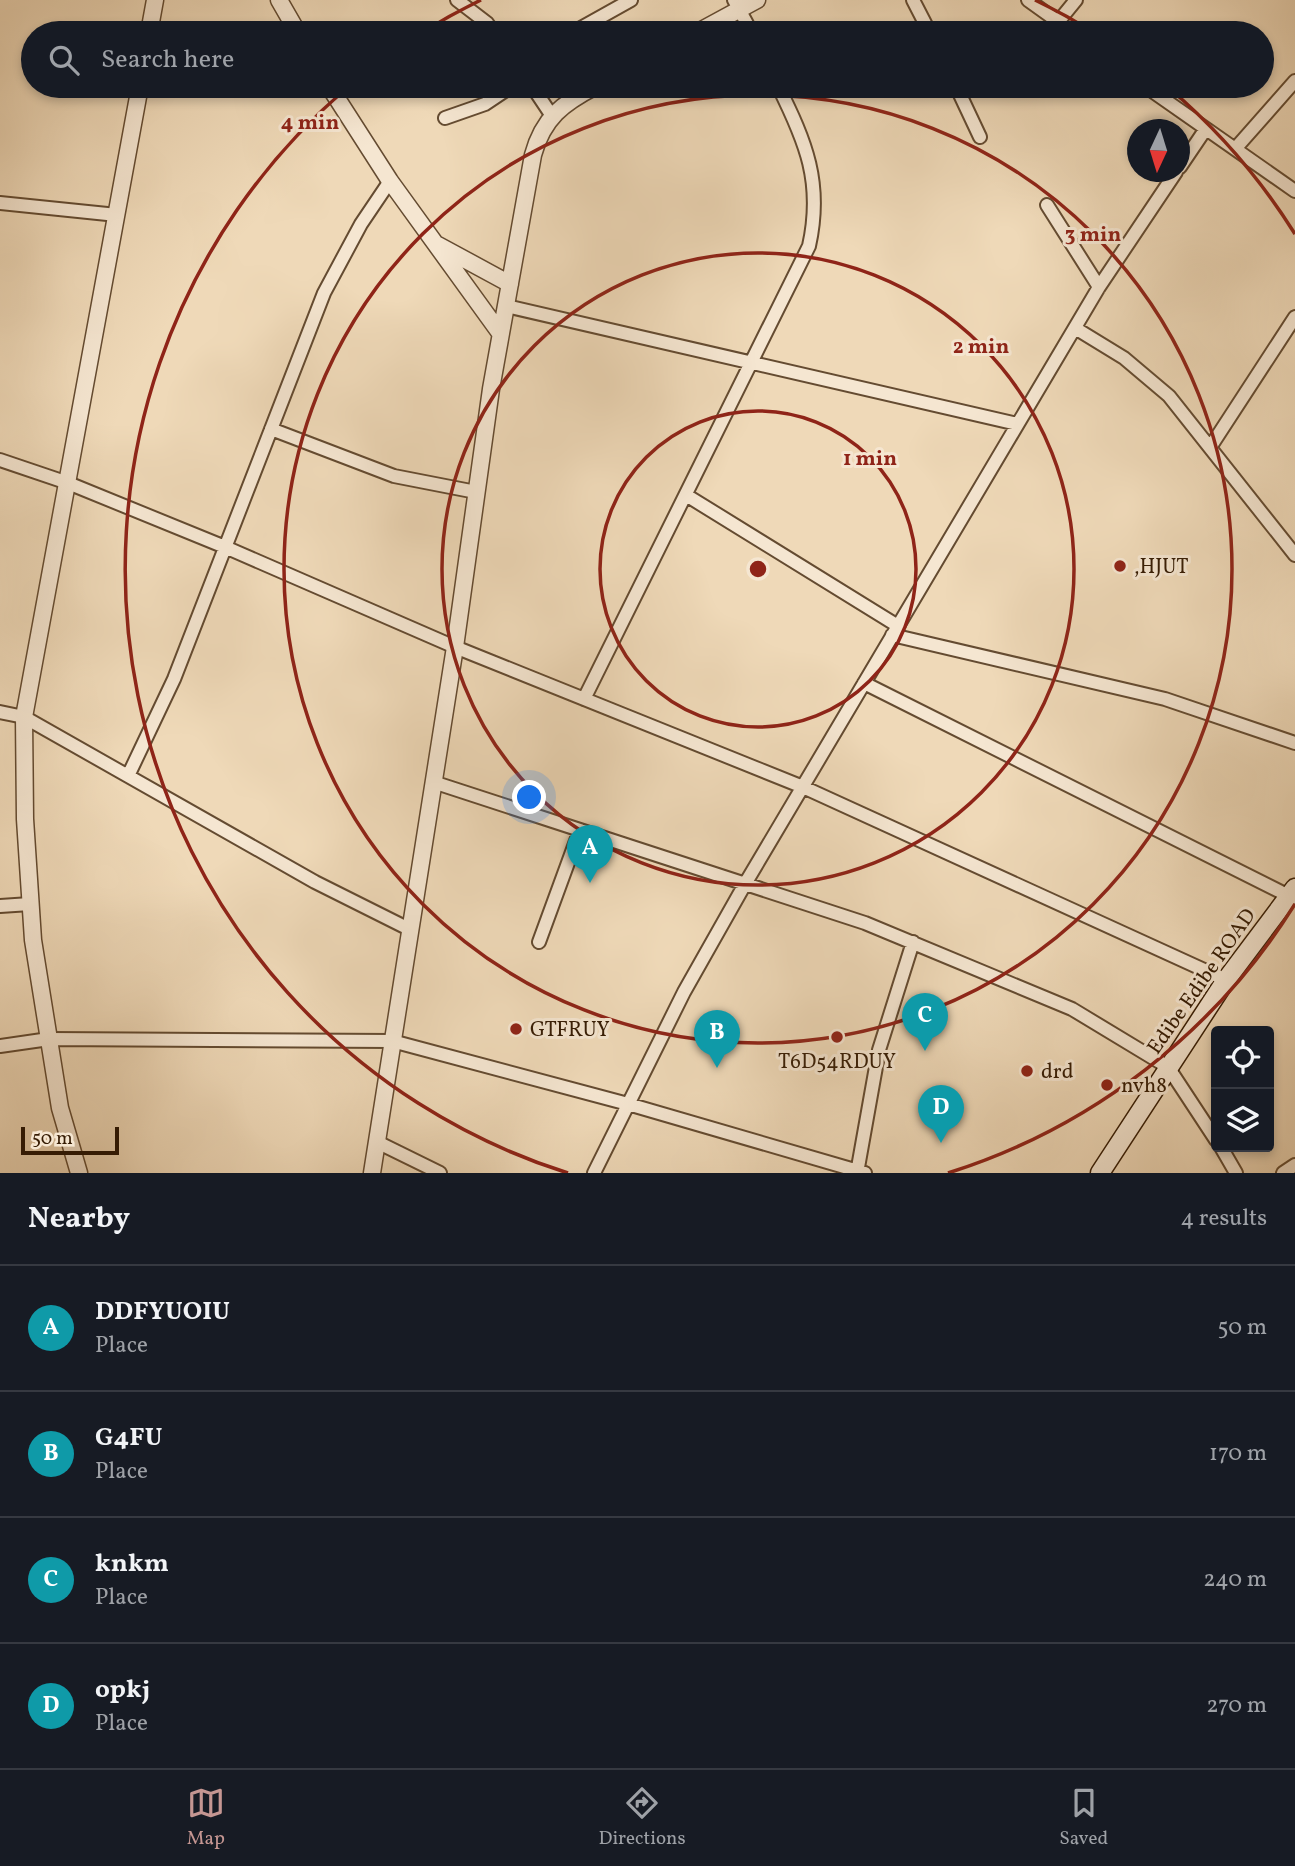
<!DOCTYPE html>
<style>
:root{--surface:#171b24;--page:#242831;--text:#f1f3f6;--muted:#9ea1a6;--line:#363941;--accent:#c59692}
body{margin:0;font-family:Vollkorn,serif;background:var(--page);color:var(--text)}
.controls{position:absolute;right:21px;bottom:21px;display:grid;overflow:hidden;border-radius:7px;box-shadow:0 4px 10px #0003}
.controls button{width:63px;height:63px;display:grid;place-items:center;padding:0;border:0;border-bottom:2px solid var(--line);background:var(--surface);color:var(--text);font:35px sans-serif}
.compass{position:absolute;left:1127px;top:119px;width:63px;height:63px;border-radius:50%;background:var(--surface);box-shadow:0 4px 10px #0003;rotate:184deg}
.scale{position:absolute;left:21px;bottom:18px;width:98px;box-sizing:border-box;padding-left:7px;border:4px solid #361c04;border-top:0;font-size:19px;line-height:24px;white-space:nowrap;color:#361c04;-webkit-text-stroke:5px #f5e6d1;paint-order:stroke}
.you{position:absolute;left:530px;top:798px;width:24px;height:24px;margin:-18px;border:5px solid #fff;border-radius:50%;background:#1a73e8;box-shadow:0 0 0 10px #1a73e833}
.badge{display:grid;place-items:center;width:46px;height:46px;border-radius:50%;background:var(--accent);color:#fff;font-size:23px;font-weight:700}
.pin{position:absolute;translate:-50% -58px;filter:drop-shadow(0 2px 4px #0008)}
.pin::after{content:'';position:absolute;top:37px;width:24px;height:21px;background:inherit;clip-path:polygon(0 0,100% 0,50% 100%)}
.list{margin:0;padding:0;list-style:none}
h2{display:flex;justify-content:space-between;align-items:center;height:91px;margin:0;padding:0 28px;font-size:30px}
h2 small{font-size:23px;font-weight:400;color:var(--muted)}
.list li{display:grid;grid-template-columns:46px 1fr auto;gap:21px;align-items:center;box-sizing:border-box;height:126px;padding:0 28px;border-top:2px solid var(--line)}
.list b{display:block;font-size:26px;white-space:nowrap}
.list p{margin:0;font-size:23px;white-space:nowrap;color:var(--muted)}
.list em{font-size:23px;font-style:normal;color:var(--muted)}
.icon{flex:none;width:38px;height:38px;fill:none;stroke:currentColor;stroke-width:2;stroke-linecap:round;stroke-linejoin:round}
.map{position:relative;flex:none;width:1295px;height:1173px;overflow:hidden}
.search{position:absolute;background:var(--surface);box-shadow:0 4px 10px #0003;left:21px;right:21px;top:21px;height:77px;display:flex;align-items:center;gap:18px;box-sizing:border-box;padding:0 24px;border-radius:38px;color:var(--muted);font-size:26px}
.sheet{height:595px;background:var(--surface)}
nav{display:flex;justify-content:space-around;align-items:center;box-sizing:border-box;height:98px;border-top:2px solid var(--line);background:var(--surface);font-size:19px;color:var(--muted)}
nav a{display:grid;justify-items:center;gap:4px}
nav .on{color:var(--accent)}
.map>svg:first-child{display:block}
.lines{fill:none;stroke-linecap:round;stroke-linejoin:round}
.minor-casing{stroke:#644b31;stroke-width:16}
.tertiary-casing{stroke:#644b31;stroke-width:19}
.secondary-casing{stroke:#361c04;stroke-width:21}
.minor{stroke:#f5e6d1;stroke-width:12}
.tertiary{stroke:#f5e6d1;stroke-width:16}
.secondary{stroke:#f5e6d1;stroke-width:18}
.ring{fill:none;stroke:#8f2418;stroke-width:3.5}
.poi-dot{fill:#8f2418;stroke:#f5e6d1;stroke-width:2.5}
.labels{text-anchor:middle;stroke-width:6;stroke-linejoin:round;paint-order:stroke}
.poi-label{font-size:21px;fill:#361c04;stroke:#f5e6d1;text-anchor:start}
.street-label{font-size:21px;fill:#361c04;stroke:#f5e6d1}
.centre{fill:#8f2418;stroke:#f5e6d1;stroke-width:3.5}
.ring-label{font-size:21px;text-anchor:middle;font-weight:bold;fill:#8f2418;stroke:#f5e6d1;stroke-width:6;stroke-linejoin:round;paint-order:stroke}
</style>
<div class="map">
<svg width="1295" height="1173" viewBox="0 0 1295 1173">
<rect width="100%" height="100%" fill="#efd9b8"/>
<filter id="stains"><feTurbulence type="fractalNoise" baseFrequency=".00286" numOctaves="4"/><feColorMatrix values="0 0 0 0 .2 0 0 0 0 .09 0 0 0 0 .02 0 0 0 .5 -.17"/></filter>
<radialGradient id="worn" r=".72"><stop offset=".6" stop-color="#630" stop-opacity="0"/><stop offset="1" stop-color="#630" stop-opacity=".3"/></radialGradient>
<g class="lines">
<g class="minor-casing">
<path id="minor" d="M457 0 487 23 494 33
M734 0 752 33
M913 0 930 33
M1028 0 1074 33
M1058 22 1076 0
M572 33 631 0
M532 86 552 116
M956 86 980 137
M1145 86 1295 191
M445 118 485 104 512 86
M1235 149 1295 81
M1180 167 1205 130
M0 203 117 215
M1047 205 1099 287
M506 306 1017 424
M1075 328 1124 358 1169 396 1295 555
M271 429 394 476 476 492
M1211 446 1295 317
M0 460 68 483 225 547 455 647 803 787 1226 980
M686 495 898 626
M892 635 1165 699 1295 743
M864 683 1289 896
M584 699 809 246C823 183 806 142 778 86
M0 712 24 717 315 882 409 929
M128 776 174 679 324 293 361 224 390 181
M433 782 865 923 1072 1009 1168 1067 1216 1140
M0 906 30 904
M539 942 580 830
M0 1046 49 1039 392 1041 628 1104 865 1173
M377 1142 440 1173
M1221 1147 1236 1173
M594 1173 684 992 745 884 1099 287 1176 172
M857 1173 879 1050 913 942
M1283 1173 1295 1165"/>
</g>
<g class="tertiary-casing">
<path id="tertiary" d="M279 0 298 33
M149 33 155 0
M696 33 757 0
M329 86 390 181 500 333
M438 245 510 284
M79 1173 60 1108 33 940 25 819 24 717 140 86
M372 1173 455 647 491 389 533 155C543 118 563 103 596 86"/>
</g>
<g class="secondary-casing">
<path id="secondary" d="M1100 1173 1226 980 1295 888"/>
</g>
<use href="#minor" class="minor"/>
<use href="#tertiary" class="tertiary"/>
<use href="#secondary" class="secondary"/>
</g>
<g class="ring">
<circle cx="758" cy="569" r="158"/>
<circle cx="758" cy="569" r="316"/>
<circle cx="758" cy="569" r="474"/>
<path d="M1295 904A633 633 0 0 1 948 1173M568 1173A633 633 0 0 1 347 88M423 32A633 633 0 0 1 481 0M1035 0A633 633 0 0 1 1093 32M1169 88A633 633 0 0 1 1295 234"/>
</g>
<g class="poi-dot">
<circle cx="1120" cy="566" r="7"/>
<circle cx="516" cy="1029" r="7"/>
<circle cx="837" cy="1037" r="7"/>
<circle cx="1027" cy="1071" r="7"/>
<circle cx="1107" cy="1085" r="7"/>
</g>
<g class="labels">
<g class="poi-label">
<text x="1134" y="573">,HJUT</text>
<text x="530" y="1036">GTFRUY</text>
<text x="837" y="1068" text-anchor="middle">T6D54RDUY</text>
<text x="1041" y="1078">drd</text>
<text x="1121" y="1092">nvh8</text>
</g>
<g class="street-label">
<text transform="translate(1201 981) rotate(-55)" y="7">Edibe Edibe ROAD</text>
</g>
</g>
<circle cx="758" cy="569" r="10" class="centre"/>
<g class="ring-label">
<text x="310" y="129">4 min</text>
<text x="1093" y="241">3 min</text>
<text x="981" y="353">2 min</text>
<text x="870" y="465">1 min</text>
</g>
<rect width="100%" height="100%" filter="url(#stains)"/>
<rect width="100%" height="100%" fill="url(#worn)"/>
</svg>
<div class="controls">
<button><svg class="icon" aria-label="locate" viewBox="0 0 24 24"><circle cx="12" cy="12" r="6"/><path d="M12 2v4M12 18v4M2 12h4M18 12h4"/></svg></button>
<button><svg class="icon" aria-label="layers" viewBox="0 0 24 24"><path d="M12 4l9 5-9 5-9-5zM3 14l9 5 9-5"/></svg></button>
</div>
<svg class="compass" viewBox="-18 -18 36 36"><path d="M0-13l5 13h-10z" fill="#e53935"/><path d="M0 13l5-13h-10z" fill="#9ea1a6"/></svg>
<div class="scale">50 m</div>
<div class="you"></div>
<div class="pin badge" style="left:590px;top:883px;background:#0f9aa8">A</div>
<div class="pin badge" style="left:717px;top:1068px;background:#0f9aa8">B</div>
<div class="pin badge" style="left:925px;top:1051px;background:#0f9aa8">C</div>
<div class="pin badge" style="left:941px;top:1143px;background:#0f9aa8">D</div>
<div class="search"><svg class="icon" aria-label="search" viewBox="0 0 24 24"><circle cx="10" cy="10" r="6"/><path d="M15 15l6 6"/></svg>Search here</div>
</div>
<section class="sheet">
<h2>Nearby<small>4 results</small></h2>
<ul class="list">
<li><span class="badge" style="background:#0f9aa8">A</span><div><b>DDFYUOIU</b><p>Place</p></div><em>50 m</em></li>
<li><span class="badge" style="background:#0f9aa8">B</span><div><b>G4FU</b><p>Place</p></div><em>170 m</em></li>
<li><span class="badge" style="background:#0f9aa8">C</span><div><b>knkm</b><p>Place</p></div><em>240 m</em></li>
<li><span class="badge" style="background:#0f9aa8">D</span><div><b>opkj</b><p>Place</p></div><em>270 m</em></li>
</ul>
</section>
<nav>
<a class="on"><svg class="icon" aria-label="map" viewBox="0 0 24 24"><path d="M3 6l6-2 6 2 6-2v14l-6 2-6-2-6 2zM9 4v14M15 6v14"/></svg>Map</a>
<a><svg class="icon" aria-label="directions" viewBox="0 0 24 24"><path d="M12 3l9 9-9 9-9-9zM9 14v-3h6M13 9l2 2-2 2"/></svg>Directions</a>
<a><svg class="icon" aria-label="saved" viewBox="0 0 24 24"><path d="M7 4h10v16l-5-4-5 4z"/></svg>Saved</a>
</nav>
